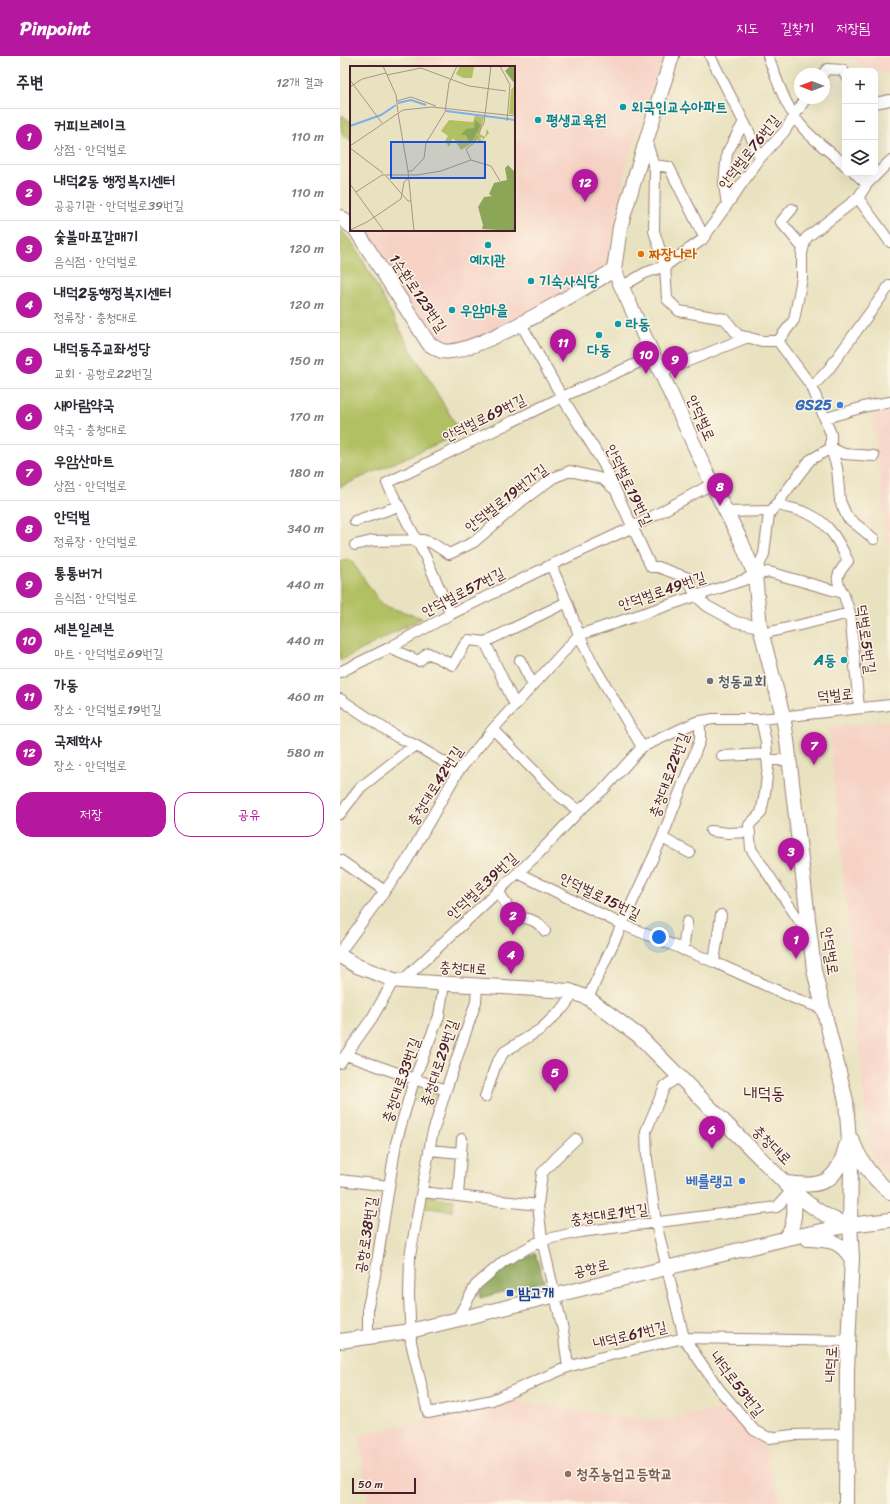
<!DOCTYPE html>
<html lang="ko">
<meta charset="utf-8">
<style>
:root{--surface:#fff;--page:#f2f2f3;--text:#2b2b33;--muted:#7c7c81;--line:#e1e1e2;--accent:#b5179e}
body{margin:0;font-family:Sriracha,"Poor Story",sans-serif;background:var(--page);color:var(--text)}
.controls{position:absolute;right:12px;top:12px;display:grid;overflow:hidden;border-radius:8px;box-shadow:0 4px 16px #0002}
.controls button{width:36px;height:36px;display:grid;place-items:center;padding:0;border:0;border-bottom:1px solid var(--line);background:var(--surface);color:var(--text);font:20px sans-serif}
.compass{position:absolute;left:454px;top:12px;width:36px;height:36px;border-radius:50%;background:var(--surface);box-shadow:0 4px 16px #0002;rotate:270deg}
.scale{position:absolute;left:12px;bottom:10px;width:64px;box-sizing:border-box;padding-left:4px;border:2px solid #4a1f2b;border-top:0;font-size:11px;line-height:14px;white-space:nowrap;color:#4a1f2b;-webkit-text-stroke:3px #fcf5e5;paint-order:stroke}
.you{position:absolute;left:319px;top:881px;width:14px;height:14px;margin:-10px;border:3px solid #fff;border-radius:50%;background:#1a73e8;box-shadow:0 0 0 6px #1a73e833}
.badge{display:grid;place-items:center;width:26px;height:26px;border-radius:50%;background:var(--accent);color:#fff;font-size:13px;font-weight:700}
.pin{position:absolute;translate:-50% -33px;filter:drop-shadow(0 1px 2px #0008)}
.pin::after{content:'';position:absolute;top:21px;width:14px;height:12px;background:inherit;clip-path:polygon(0 0,100% 0,50% 100%)}
.list{margin:0;padding:0;list-style:none}
h2{display:flex;justify-content:space-between;align-items:center;height:52px;margin:0;padding:0 16px;font-size:17px}
h2 small{font-size:13px;font-weight:400;color:var(--muted)}
.list li{display:grid;grid-template-columns:26px 1fr auto;gap:12px;align-items:center;box-sizing:border-box;height:56px;padding:0 16px;border-top:1px solid var(--line)}
.list b{display:block;font-size:15px;white-space:nowrap}
.list p{margin:0;font-size:13px;white-space:nowrap;color:var(--muted)}
.list em{font-size:13px;font-style:normal;color:var(--muted)}
.actions{display:flex;gap:8px;padding:12px 16px}
.actions a{flex:1;padding:9px 0;border:1px solid var(--accent);border-radius:16px;text-align:center;font-size:14px;color:var(--accent)}
.actions .main{background:var(--accent);color:#fff}
.icon{flex:none;width:22px;height:22px;fill:none;stroke:currentColor;stroke-width:2;stroke-linecap:round;stroke-linejoin:round}
.map{position:relative;flex:none;width:550px;height:1448px;overflow:hidden}
header{display:flex;align-items:center;gap:24px;box-sizing:border-box;height:56px;padding:0 20px;background:var(--accent);color:#fff}
header strong{font-size:19px}
nav{display:flex;gap:22px;margin-inline-start:auto;font-size:14px}
main{display:flex}
aside{flex:1;background:var(--surface)}
.map>svg:first-child{display:block}
.built{fill:#f6d2c5}
.green{fill:#b1c062;stroke:#7e7046}
.forest{fill:#8ca658;stroke:#6b6242}
.lines{fill:none;stroke-linecap:round;stroke-linejoin:round}
.street-casing{stroke:#9a8076;stroke-width:12}
.secondary-casing{stroke:#9a8076;stroke-width:16}
.street{stroke:#fff;stroke-width:10}
.secondary{stroke:#fff;stroke-width:14}
.culture-dot{fill:#0f9aa8;stroke:#fcf5e5;stroke-width:1.5}
.food-dot{fill:#e8710a;stroke:#fcf5e5;stroke-width:1.5}
.shop-dot{fill:#3f7fe0;stroke:#fcf5e5;stroke-width:1.5}
.worship-dot{fill:#6b7280;stroke:#fcf5e5;stroke-width:1.5}
.transit-dot{fill:#1a4fb4;stroke:#fcf5e5;stroke-width:1.5}
.education-dot{fill:#8d6e63;stroke:#fcf5e5;stroke-width:1.5}
.labels{text-anchor:middle;stroke-width:3;stroke-linejoin:round;paint-order:stroke}
.culture-label{font-size:15px;font-weight:bold;fill:#0d838f;stroke:#fcf5e5;text-anchor:start}
.street-label{font-size:15px;fill:#4a1f2b;stroke:#fcf5e5}
.food-label{font-size:15px;font-weight:bold;fill:#c56008;stroke:#fcf5e5;text-anchor:start}
.shop-label{font-size:15px;font-weight:bold;fill:#366cbe;stroke:#fcf5e5;text-anchor:end}
.worship-label{font-size:15px;font-weight:bold;fill:#5b616d;stroke:#fcf5e5;text-anchor:start}
.transit-label{font-size:15px;font-weight:bold;fill:#164399;stroke:#fcf5e5;text-anchor:start}
.education-label{font-size:15px;font-weight:bold;fill:#785e54;stroke:#fcf5e5;text-anchor:start}
.quarter-label{font-size:17px;fill:#4a1f2b;stroke:#fcf5e5}
.inset-river{fill:none;stroke:#7faee9;stroke-width:2}
.inset-road{fill:none;stroke:#a99484;stroke-width:1}
.view{fill:#1d4ed8;fill-opacity:0.15;stroke:#1d4ed8;stroke-width:2}
.inset-edge{fill:none;stroke:#4a1f2b;stroke-width:2}
</style>
<header>
<strong>Pinpoint</strong>
<nav><a>지도</a><a>길찾기</a><a>저장됨</a></nav>
</header>
<main>
<aside>
<h2>주변<small>12개 결과</small></h2>
<ul class="list">
<li><span class="badge">1</span><div><b>커피브레이크</b><p>상점 · 안덕벌로</p></div><em>110 m</em></li>
<li><span class="badge">2</span><div><b>내덕2동 행정복지센터</b><p>공공기관 · 안덕벌로39번길</p></div><em>110 m</em></li>
<li><span class="badge">3</span><div><b>숯불마포갈매기</b><p>음식점 · 안덕벌로</p></div><em>120 m</em></li>
<li><span class="badge">4</span><div><b>내덕2동행정복지센터</b><p>정류장 · 충청대로</p></div><em>120 m</em></li>
<li><span class="badge">5</span><div><b>내덕동주교좌성당</b><p>교회 · 공항로22번길</p></div><em>150 m</em></li>
<li><span class="badge">6</span><div><b>새아람약국</b><p>약국 · 충청대로</p></div><em>170 m</em></li>
<li><span class="badge">7</span><div><b>우암산마트</b><p>상점 · 안덕벌로</p></div><em>180 m</em></li>
<li><span class="badge">8</span><div><b>안덕벌</b><p>정류장 · 안덕벌로</p></div><em>340 m</em></li>
<li><span class="badge">9</span><div><b>통통버거</b><p>음식점 · 안덕벌로</p></div><em>440 m</em></li>
<li><span class="badge">10</span><div><b>세븐일레븐</b><p>마트 · 안덕벌로69번길</p></div><em>440 m</em></li>
<li><span class="badge">11</span><div><b>가동</b><p>장소 · 안덕벌로19번길</p></div><em>460 m</em></li>
<li><span class="badge">12</span><div><b>국제학사</b><p>장소 · 안덕벌로</p></div><em>580 m</em></li>
</ul>
<div class="actions"><a class="main">저장</a><a>공유</a></div>
</aside>
<div class="map">
<svg width="550" height="1448" viewBox="0 0 550 1448">
<rect width="100%" height="100%" fill="#fcf5e5"/>
<filter id="ink" filterUnits="userSpaceOnUse"><feTurbulence type="fractalNoise" baseFrequency=".025" numOctaves="2"/><feDisplacementMap in="SourceGraphic" scale="8" xChannelSelector="R" yChannelSelector="G"/><feConvolveMatrix kernelMatrix="1 2 1 2 8 2 1 2 1" color-interpolation-filters="sRGB"/></filter>
<filter id="wash" filterUnits="userSpaceOnUse"><feTurbulence type="fractalNoise" baseFrequency=".012" numOctaves="4" result="noise"/><feDisplacementMap in="SourceGraphic" scale="16" xChannelSelector="R" yChannelSelector="G"/><feGaussianBlur stdDeviation="0.9" result="paint"/><feColorMatrix in="noise" values="0 0 0 0 0 0 0 0 0 0 0 0 0 0 0 0 0 1.4 0 .05"/><feComposite in="paint" operator="in"/></filter>
<g filter="url(#wash)">
<rect width="100%" height="100%" fill="#e9e2c0"/>
<path class="built" d="M76 0H323L287 106 270 192 268 214 155 274 127 285 106 290 92 283 20 174H174V11H76Z
M512 0H550V18L541 17 523 10Z
M550 352V489H547L532 356Z
M550 665V1121L538 1112 529 1091 489 672Z
M173 1345 315 1365 388 1352 424 1390 441 1448H10L28 1446 19 1379Z"/>
<path class="green" d="M2 59 11 66V85L7 80 5 82C0 75 0 67 2 59Z
M0 173 15 190 71 294 121 377 0 431Z
M10 503 42 549 82 562 0 605V506Z
M75 1027 100 1036 95 1051 71 1042Z
M84 1139 114 1144 112 1155 82 1151Z"/>
<path class="forest" d="M195 1197 204 1225 140 1242C140 1240 139 1238 140 1236 142 1223 183 1203 195 1197Z"/>
</g>
<g filter="url(#ink)">
<g class="lines">
<g class="street-casing">
<path id="street" d="M370 0 409 76 420 102
M428 0C438 26 446 54 465 74 477 87 492 97 505 109
M483 18 487 13 503 14 505 19
M535 47 550 44
M307 87 315 114 314 175 325 210 327 243 339 255 385 263 398 279 422 285H438
M313 109 329 111 364 181
M515 117 527 128
M518 142 550 186
M387 149 384 128 387 97 404 66
M452 153 441 166 463 192
M281 231 305 217 325 210 362 184 420 102 444 76 466 42
M181 268 222 341 263 407 311 511H318L348 522 355 539 367 550 396 566 420 571
M438 285 454 264 462 222V197L466 182 518 142 527 128 550 105
M321 316 408 281
M472 331 488 314 550 229
M486 362 527 350 550 346
M491 392 497 412 500 445 507 461 534 483
M491 392 504 398 534 400
M436 448C446 452 459 453 469 458 490 468 499 486 508 505 497 518 494 522 503 537
M386 456 431 455
M15 465 59 450
M15 489 32 485 83 484 92 487 109 498 134 486 183 444 213 422 230 415 263 423 273 432
M211 509 227 546 239 579 253 608 302 691
M415 519 424 498 429 458 470 404 491 392V378L472 331 438 285
M111 558 85 500 47 427 222 341 300 306 313 299
M422 578 510 557
M145 586 175 649
M49 592 79 605 88 597 113 609 125 588 129 584 145 586 227 546
M180 604 193 629
M0 616 49 592 111 558 211 509 293 471 372 428
M0 643 57 681 75 689 104 706 117 717
M421 663 426 686 427 698 428 711 425 737 421 757 409 769 411 793 469 879
M153 673 218 739 239 755
M382 700 427 698
M427 704H450
M0 758 21 731 75 689
M371 775 388 777 410 776
M322 782 350 797
M0 804 45 835
M178 817 281 868 374 906 456 943 484 953
M158 834 173 860C186 862 197 863 205 875
M343 894 347 866
M0 896 66 806 117 717 153 673 239 579 404 524 415 519 429 516 503 537 510 557 519 652
M374 906 381 859
M62 925 199 797 239 755 264 733 302 691 356 666 373 663H421L550 649
M137 930 136 946 106 1034 92 1079 70 1200 69 1240 71 1286 88 1357 152 1344 228 1311 258 1302 344 1282 509 1285
M248 942 322 782 360 684V672L356 666
M6 999 106 1034
M0 1007 32 962 54 924
M340 1020 325 1030 306 1075 307 1103 316 1167 344 1282 379 1333 414 1374 429 1382 452 1379 507 1378
M145 1041 156 1008 164 996 201 973 224 951 234 937
M89 1094 121 1097
M0 1124 49 1130
M82 1136 198 1149
M118 1140 122 1083
M117 1263 136 1229 164 1205 202 1184 240 1176 437 1151 452 1134
M28 1281V1250L34 1225 56 1087 74 1024 99 960 104 928
M228 1311 223 1274 202 1184 198 1149 202 1117 217 1101 236 1083"/>
</g>
<g class="secondary-casing">
<path id="secondary" d="M332 0 280 171 274 214 372 428 401 485 415 519 420 571 443 660 447 684 474 914 506 1045 511 1111 510 1169 512 1201 507 1314 506 1448
M0 161 11 170
M16 174 89 288C93 290 98 294 102 295 132 302 244 232 274 214
M0 900 17 910 54 924 62 925 230 935 248 942 299 980 452 1134C469 1149 487 1163 510 1169
M512 1084C521 1106 531 1121 550 1136
M446 1127C482 1132 497 1127 506 1090
M444 1183C456 1172 456 1150 452 1134
M468 1183C489 1184 501 1184 512 1204
M0 1285 70 1275 444 1183 510 1169 550 1164"/>
</g>
<use href="#street" class="street"/>
<use href="#secondary" class="secondary"/>
</g>
</g>
<g class="culture-dot">
<circle cx="283" cy="51" r="4"/>
<circle cx="198" cy="64" r="4"/>
<circle cx="148" cy="189" r="4"/>
<circle cx="191" cy="225" r="4"/>
<circle cx="112" cy="254" r="4"/>
<circle cx="278" cy="268" r="4"/>
<circle cx="259" cy="279" r="4"/>
<circle cx="504" cy="604" r="4"/>
</g>
<circle class="food-dot" cx="301" cy="198" r="4"/>
<g class="shop-dot">
<circle cx="500" cy="349" r="4"/>
<circle cx="402" cy="1125" r="4"/>
</g>
<circle class="worship-dot" cx="370" cy="625" r="4"/>
<rect class="transit-dot" x="166" y="1233" width="8" height="8" rx="2"/>
<circle class="education-dot" cx="228" cy="1418" r="4"/>
<g class="labels">
<g class="culture-label">
<text x="291" y="56">외국인교수아파트</text>
<text x="206" y="69">평생교육원</text>
<text x="148" y="209" text-anchor="middle">예지관</text>
<text x="199" y="230">기숙사식당</text>
<text x="120" y="259">우암마을</text>
<text x="286" y="273">라동</text>
<text x="259" y="299" text-anchor="middle">다동</text>
<text x="496" y="609" text-anchor="end">A동</text>
</g>
<g class="street-label">
<text transform="translate(409 96) rotate(-52)" y="5">안덕벌로76번길</text>
<text transform="translate(78 237) rotate(56)" y="5">1순환로123번길</text>
<text transform="translate(144 362) rotate(-26)" y="5">안덕벌로69번길</text>
<text transform="translate(361 362) rotate(66)" y="5">안덕벌로</text>
<text transform="translate(289 429) rotate(64)" y="5">안덕벌로19번길</text>
<text transform="translate(166 442) rotate(-38)" y="5">안덕벌로19번가길</text>
<text transform="translate(322 535) rotate(-19)" y="5">안덕벌로49번길</text>
<text transform="translate(123 536) rotate(-27)" y="5">안덕벌로57번길</text>
<text transform="translate(526 583) rotate(82)" y="5">덕벌로5번길</text>
<text transform="translate(495 639) rotate(-5)" y="5">덕벌로</text>
<text transform="translate(329 719) rotate(-70)" y="5">충청대로22번길</text>
<text transform="translate(95 730) rotate(-58)" y="5">충청대로42번길</text>
<text transform="translate(142 830) rotate(-43)" y="5">안덕벌로39번길</text>
<text transform="translate(260 840) rotate(26)" y="5">안덕벌로15번길</text>
<text transform="translate(490 895) rotate(82)" y="5">안덕벌로</text>
<text transform="translate(123 912) rotate(3)" y="5">충청대로</text>
<text transform="translate(99 1007) rotate(-72)" y="5">충청대로29번길</text>
<text transform="translate(61 1024) rotate(-71)" y="5">충청대로33번길</text>
<text transform="translate(432 1089) rotate(45)" y="5">충청대로</text>
<text transform="translate(269 1158) rotate(-8)" y="5">충청대로1번길</text>
<text transform="translate(26 1179) rotate(-81)" y="5">공항로38번길</text>
<text transform="translate(251 1212) rotate(-13)" y="5">공항로</text>
<text transform="translate(290 1279) rotate(-14)" y="5">내덕로61번길</text>
<text transform="translate(491 1308) rotate(-88)" y="5">내덕로</text>
<text transform="translate(397 1328) rotate(52)" y="5">내덕로53번길</text>
</g>
<g class="food-label">
<text x="309" y="203">짜장나라</text>
</g>
<g class="shop-label">
<text x="492" y="354">GS25</text>
<text x="394" y="1130">베를랭고</text>
</g>
<g class="worship-label">
<text x="378" y="630">청동교회</text>
</g>
<g class="transit-label">
<text x="178" y="1242">밤고개</text>
</g>
<g class="education-label">
<text x="236" y="1423">청주농업고등학교</text>
</g>
<g class="quarter-label">
<text x="424" y="1043">내덕동</text>
</g>
</g>
<g transform="translate(10 10)">
<rect width="165" height="165" fill="#e9e2c0"/>
<path d="M110 0 124 1 122 12H113L106 8ZM165 19V49L159 48 161 24ZM125 50 134 51 130 68 135 71 137 63 139 67 133 74 132 71 130 73 133 75 130 77 127 74 111 84 103 72 99 81 95 75 98 70 91 65 99 54 123 56Z" fill="#b1c062"/>
<path d="M160 0 165 2 164 17 155 5ZM125 54 131 59 123 74 119 76 116 69H111L116 63 124 62ZM158 99 165 106V165L132 163 133 159 128 141 134 131 142 130 139 128 144 117 157 114 155 102Z" fill="#8ca658"/>
<path class="inset-river" d="M48 37 61 34 76 39M96 45 165 54M0 60 31 49 46 39"/>
<path class="inset-road" d="M33 0 46 29 48 46M150 0 160 19 157 55M37 9 71 2 119 20 156 25M0 14 32 57M0 21 12 13 36 7M47 35 61 31 86 40M95 46 99 17 107 0M48 47 58 105M128 68 134 57 141 0M0 80 53 44 82 41 165 50M0 82 33 107M121 94 116 83 124 77 127 70M62 105 74 92 76 77 95 46M62 105H58L64 165M36 110 58 135H61M0 118 34 165M6 126 32 109H67L91 105 121 94 141 100 150 115M0 164 17 156 51 133 54 116 59 112"/>
<path class="view" d="M41 76H135V112H41Z"/>
<rect width="165" height="165" class="inset-edge"/>
</g>
</svg>
<div class="controls">
<button>+</button>
<button>−</button>
<button><svg class="icon" aria-label="layers" viewBox="0 0 24 24"><path d="M12 4l9 5-9 5-9-5zM3 14l9 5 9-5"/></svg></button>
</div>
<svg class="compass" viewBox="-18 -18 36 36"><path d="M0-13l5 13h-10z" fill="#e53935"/><path d="M0 13l5-13h-10z" fill="#7c7c81"/></svg>
<div class="scale">50 m</div>
<div class="you"></div>
<div class="pin badge" style="left:456px;top:903px">1</div>
<div class="pin badge" style="left:173px;top:879px">2</div>
<div class="pin badge" style="left:451px;top:815px">3</div>
<div class="pin badge" style="left:171px;top:918px">4</div>
<div class="pin badge" style="left:215px;top:1036px">5</div>
<div class="pin badge" style="left:372px;top:1093px">6</div>
<div class="pin badge" style="left:474px;top:709px">7</div>
<div class="pin badge" style="left:380px;top:450px">8</div>
<div class="pin badge" style="left:335px;top:323px">9</div>
<div class="pin badge" style="left:306px;top:318px">10</div>
<div class="pin badge" style="left:223px;top:306px">11</div>
<div class="pin badge" style="left:245px;top:146px">12</div>
</div>
</main>
